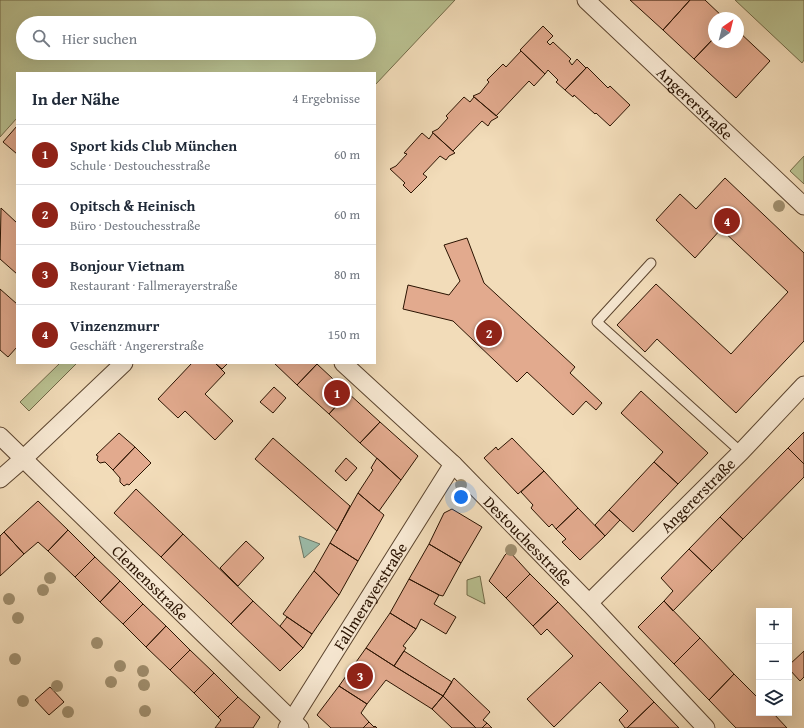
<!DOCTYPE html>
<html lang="de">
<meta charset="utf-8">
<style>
:root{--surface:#fff;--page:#f6f6f7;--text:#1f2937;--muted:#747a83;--line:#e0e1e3;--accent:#8f2418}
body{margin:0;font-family:"Gentium Book Plus",serif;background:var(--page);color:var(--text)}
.controls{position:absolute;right:12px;bottom:12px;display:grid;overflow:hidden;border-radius:0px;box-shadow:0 4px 16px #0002}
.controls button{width:36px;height:36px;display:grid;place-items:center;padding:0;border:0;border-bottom:1px solid var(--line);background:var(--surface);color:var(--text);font:20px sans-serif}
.compass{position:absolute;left:708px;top:12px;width:36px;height:36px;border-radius:50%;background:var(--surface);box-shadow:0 4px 16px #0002;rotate:35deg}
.you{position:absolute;left:461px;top:497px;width:14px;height:14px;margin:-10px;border:3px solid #fff;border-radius:50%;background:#1a73e8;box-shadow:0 0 0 6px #1a73e833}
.badge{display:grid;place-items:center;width:26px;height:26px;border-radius:50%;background:var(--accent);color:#fff;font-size:13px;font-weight:700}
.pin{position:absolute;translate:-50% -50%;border:2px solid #fff;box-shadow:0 1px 4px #0006}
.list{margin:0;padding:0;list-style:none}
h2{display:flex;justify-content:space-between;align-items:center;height:52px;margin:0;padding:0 16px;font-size:17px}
h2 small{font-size:13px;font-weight:400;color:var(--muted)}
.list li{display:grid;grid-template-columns:26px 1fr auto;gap:12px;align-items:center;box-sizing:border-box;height:60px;padding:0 16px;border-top:1px solid var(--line)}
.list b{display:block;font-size:15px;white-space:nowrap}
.list p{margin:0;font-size:13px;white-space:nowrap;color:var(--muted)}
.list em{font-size:13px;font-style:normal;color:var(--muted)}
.icon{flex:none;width:22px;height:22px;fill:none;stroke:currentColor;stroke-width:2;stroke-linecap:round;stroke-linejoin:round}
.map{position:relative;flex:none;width:804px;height:728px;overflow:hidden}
.search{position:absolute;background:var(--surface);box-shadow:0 4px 16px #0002;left:16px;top:16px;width:360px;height:44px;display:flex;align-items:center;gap:10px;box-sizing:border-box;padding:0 14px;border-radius:22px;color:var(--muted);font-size:15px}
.panel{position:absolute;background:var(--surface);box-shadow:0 4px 16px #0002;left:16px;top:72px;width:360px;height:292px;border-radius:0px}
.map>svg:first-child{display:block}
.green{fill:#b9c090;stroke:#726a48;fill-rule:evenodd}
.water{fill:#9cbcaa;stroke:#6e7866}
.building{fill:#e2aa8e;stroke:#2a1301}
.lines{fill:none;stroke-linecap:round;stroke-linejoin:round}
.lane-casing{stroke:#5c452f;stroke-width:11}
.street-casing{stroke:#5c452f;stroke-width:19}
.lane{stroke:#f7e8d2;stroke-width:9}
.street{stroke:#f7e8d2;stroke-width:17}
.tree{fill:#a08f6f}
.labels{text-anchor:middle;stroke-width:3;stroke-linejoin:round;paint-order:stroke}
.street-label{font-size:16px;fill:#2a1301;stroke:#f7e8d2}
</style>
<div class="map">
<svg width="804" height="728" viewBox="0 0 804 728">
<rect width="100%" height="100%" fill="#f2dcb9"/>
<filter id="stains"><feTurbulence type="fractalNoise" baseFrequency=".005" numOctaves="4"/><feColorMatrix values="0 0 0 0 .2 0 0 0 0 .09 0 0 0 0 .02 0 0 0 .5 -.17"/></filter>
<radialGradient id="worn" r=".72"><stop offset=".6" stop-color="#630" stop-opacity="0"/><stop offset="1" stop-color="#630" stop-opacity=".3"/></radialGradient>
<path class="green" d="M0 0H455L375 85V73H17V118L0 137ZM23 23H369V53H23Z
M735 0H804V60L802 63Z
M804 156V184L790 171Z
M60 363H77L29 411 20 402Z
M480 576 485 604 467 595V580Z"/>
<path class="water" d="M299 536 320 544 304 558Z"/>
<path class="building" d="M630 0H690L663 30Z
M690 0H705L724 18H714V38L694 59 663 30Z
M543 26 553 36 547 42 550 45 553 42 571 59 569 61 572 65 577 59 586 68 565 90 556 82 558 80 548 70 545 74 520 50Z
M738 31 770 61 736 98 694 59 714 38V42H738Z
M521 51 545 74 534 86 529 81 496 116 473 96 480 93 489 82 487 80 503 64 506 67Z
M587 67 608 88 610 86 630 105 610 126 596 113 595 114 574 95 573 97 565 90Z
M464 97 470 102 474 97 498 117 491 121 488 126 482 121 453 151 432 132 438 129 448 118 446 116Z
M17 126V154L3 142Z
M422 133 429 139 433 133 455 153 449 156 446 160 440 156 423 174 427 177 411 193 403 185 405 183 390 169 396 166 407 154 404 153Z
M725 178 804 253V341L736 413 657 339 645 352 617 325 656 284 731 354 788 292 721 229 695 258 656 220 680 194 696 209Z
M1 208 17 223V274L0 259Z
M467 238 484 283 575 367 570 373 602 403 596 410 586 401 573 415 527 372 517 382 453 321 403 309 408 285 449 295 460 281 444 245Z
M0 289 17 304V347L8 357 0 350Z
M192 363H215L225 373 205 394 233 421 215 440 185 411 178 418 158 399Z
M215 363H228L222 369Z
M274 363H317V364L297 385Z
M317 364 348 393 329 414 297 385Z
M274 387 286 398 273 413 260 402Z
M641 391 708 453 678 484 654 462 663 452 621 413Z
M348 393 380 422 360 443 329 414Z
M380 422 418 456 401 480 360 443Z
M804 432V464L788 448Z
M119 433 135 447 113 470 105 462 100 463 97 460 98 456 96 455Z
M273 438 350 506 337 531 255 459Z
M512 438 544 471 518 494 484 458 496 447 498 450Z
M135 447 151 463 129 485 127 484 124 486 120 482V478L113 470Z
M788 448 804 464V477L743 539 720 517Z
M346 458 357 468 346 481 335 471Z
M377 458 401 480 379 511 358 493 373 470 371 468Z
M654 462 678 484 633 532 609 510Z
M544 471 578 508 556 529 552 524 549 527 531 508 533 505 521 492Z
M136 489 183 534 161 557 114 513Z
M358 493 384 515 358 561 330 543Z
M38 501 68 530 48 551 38 542 24 554 4 532Z
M578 508 605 536 580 560 562 542 566 539 556 529Z
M452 509 482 527 461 563 429 544 444 513Z
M609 510 620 520 605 536 595 525Z
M720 517 743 539 712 571 689 549Z
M68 530 95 557 75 577 48 551Z
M4 532 24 554 0 576V536Z
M183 534 253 601 231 624 161 557Z
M246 541 264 558 238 586 220 568Z
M330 543 358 561 339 595 314 571Z
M429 544 461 563 443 596 439 595 409 579Z
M689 549 712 571 673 611 664 601 673 591 661 578Z
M509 551 530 574 506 598 489 581 505 555Z
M95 557 120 581 100 602 75 577Z
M314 571 339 595 312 634 283 614Z
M530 574 558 602 533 626 506 598Z
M409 579 439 595 434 604 456 617 446 634 421 619 416 629 390 613Z
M120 581 143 604 123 624 100 602Z
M253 601 303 648 280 671 231 624Z
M664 601 700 638 674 664 638 627Z
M558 602 654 702 627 728H625L619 720 628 711 600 682 554 727 527 699 573 656 547 629 541 635 533 626Z
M143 604 166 626 146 647 123 624Z
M390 613 416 629 403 646 406 648 394 666 366 648Z
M287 617 312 634 303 648 280 626Z
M166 626 190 650 170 670 146 647Z
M700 638 734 674 709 700 674 664Z
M366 648 394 666 443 696 432 709 386 680 367 704 339 686Z
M190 650 214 673 194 693 170 670Z
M404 651 452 682 443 696 394 666Z
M804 651V677L800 681 789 669V665Z
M214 673 238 697 218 717 194 693Z
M734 674 759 699V713H773L787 728H736L709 700Z
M454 678 490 712 483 720 487 723 482 728H476L443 696Z
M339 686 367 704 361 713 369 722 363 728H331L317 715Z
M50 687 64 702 49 715 35 700Z
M443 696 476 728H452L432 709Z
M238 697 260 717 253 728H215L221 720 218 717Z
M654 702 679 728H627Z
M369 722 374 727 375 726 377 728H363Z
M487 723 492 728H482Z"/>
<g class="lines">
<g class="lane-casing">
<path id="lane" d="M651 263 597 322 741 452"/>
</g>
<g class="street-casing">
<g id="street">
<path id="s1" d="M586 0 804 206"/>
<path id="s2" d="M343 363 453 464 589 603 706 728"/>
<path id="s3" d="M0 436 300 728"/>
<path d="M0 479 23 459 124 363"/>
<path id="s4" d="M589 603 741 452 804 385"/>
<path id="s5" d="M287 728 453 464"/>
</g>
</g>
<use href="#lane" class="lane"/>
<use href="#street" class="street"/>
</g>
<g class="tree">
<circle cx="779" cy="206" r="6"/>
<circle cx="461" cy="485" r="6"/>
<circle cx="511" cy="550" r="6"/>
<circle cx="50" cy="578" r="6"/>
<circle cx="43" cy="590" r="6"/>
<circle cx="9" cy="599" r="6"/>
<circle cx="18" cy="618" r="6"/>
<circle cx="97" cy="643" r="6"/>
<circle cx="15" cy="659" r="6"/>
<circle cx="120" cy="666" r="6"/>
<circle cx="143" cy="671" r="6"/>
<circle cx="111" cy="682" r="6"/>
<circle cx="144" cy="685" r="6"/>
<circle cx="57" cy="686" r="6"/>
<circle cx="23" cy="701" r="6"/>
<circle cx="145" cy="711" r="6"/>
<circle cx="68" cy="712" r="6"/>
</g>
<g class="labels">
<g class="street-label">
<text dy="6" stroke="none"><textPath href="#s1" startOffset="150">Angererstraße</textPath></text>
<text dy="6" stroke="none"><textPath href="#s4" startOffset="153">Angererstraße</textPath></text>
<text dy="6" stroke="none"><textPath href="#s2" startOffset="257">Destouchesstraße</textPath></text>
<text dy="6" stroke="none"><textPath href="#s3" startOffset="210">Clemensstraße</textPath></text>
<text dy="6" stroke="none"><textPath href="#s5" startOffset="156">Fallmerayerstraße</textPath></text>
</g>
</g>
<rect width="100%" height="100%" filter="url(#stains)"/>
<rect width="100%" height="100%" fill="url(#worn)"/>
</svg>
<div class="controls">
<button>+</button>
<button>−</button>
<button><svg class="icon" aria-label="layers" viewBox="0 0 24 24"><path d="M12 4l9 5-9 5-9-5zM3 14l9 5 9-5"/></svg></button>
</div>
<svg class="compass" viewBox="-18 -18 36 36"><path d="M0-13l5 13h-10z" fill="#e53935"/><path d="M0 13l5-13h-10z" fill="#747a83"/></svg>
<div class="you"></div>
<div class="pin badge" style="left:337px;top:393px">1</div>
<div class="pin badge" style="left:489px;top:333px">2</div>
<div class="pin badge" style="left:360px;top:676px">3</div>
<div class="pin badge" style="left:727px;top:221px">4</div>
<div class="search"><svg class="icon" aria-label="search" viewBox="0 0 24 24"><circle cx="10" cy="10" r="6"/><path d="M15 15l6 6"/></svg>Hier suchen</div>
<section class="panel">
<h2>In der Nähe<small>4 Ergebnisse</small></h2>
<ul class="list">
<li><span class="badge">1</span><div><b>Sport kids Club München</b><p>Schule · Destouchesstraße</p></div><em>60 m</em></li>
<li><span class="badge">2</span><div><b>Opitsch &amp; Heinisch</b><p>Büro · Destouchesstraße</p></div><em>60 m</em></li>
<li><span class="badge">3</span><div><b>Bonjour Vietnam</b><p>Restaurant · Fallmerayerstraße</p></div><em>80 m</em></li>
<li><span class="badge">4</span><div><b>Vinzenzmurr</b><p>Geschäft · Angererstraße</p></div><em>150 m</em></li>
</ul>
</section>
</div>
